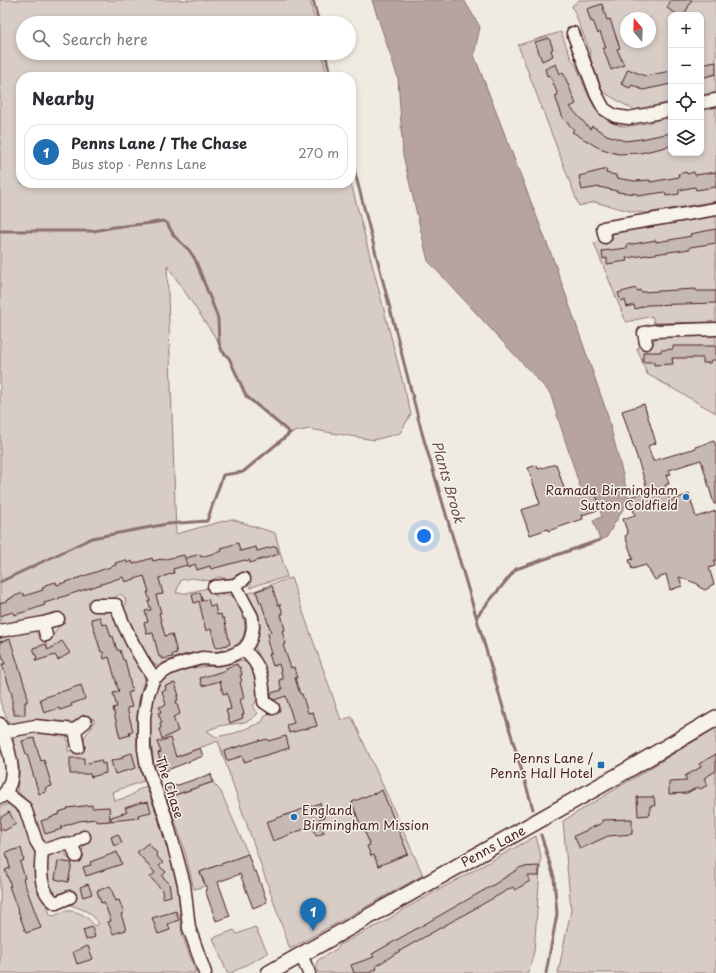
<!DOCTYPE html>
<meta charset="utf-8">
<style>
:root{--surface:#fff;--page:#f7f7f7;--text:#2b2b33;--muted:#7c7c81;--line:#e1e1e2;--accent:#1f6fb2}
body{margin:0;font-family:"Playpen Sans",sans-serif;background:var(--page);color:var(--text)}
.controls{position:absolute;right:12px;top:12px;display:grid;overflow:hidden;border-radius:8px;box-shadow:0 2px 6px #0003}
.controls button{width:36px;height:36px;display:grid;place-items:center;padding:0;border:0;border-bottom:1px solid var(--line);background:var(--surface);color:var(--text);font:20px sans-serif}
.compass{position:absolute;left:620px;top:12px;width:36px;height:36px;border-radius:50%;background:var(--surface);box-shadow:0 2px 6px #0003;rotate:341deg}
.you{position:absolute;left:424px;top:536px;width:14px;height:14px;margin:-10px;border:3px solid #fff;border-radius:50%;background:#1a73e8;box-shadow:0 0 0 6px #1a73e833}
.badge{display:grid;place-items:center;width:26px;height:26px;border-radius:50%;background:var(--accent);color:#fff;font-size:13px;font-weight:700}
.pin{position:absolute;translate:-50% -33px;filter:drop-shadow(0 1px 2px #0008)}
.pin::after{content:'';position:absolute;top:21px;width:14px;height:12px;background:inherit;clip-path:polygon(0 0,100% 0,50% 100%)}
.list{margin:0;padding:0;list-style:none}
h2{display:flex;justify-content:space-between;align-items:center;height:52px;margin:0;padding:0 16px;font-size:17px}
h2 small{font-size:13px;font-weight:400;color:var(--muted)}
.list li{display:grid;grid-template-columns:26px 1fr auto;gap:12px;align-items:center;box-sizing:border-box;height:56px;margin:0 8px 8px;padding:0 8px;border:1px solid var(--line);border-radius:16px}
.list b{display:block;font-size:15px;white-space:nowrap}
.list p{margin:0;font-size:13px;white-space:nowrap;color:var(--muted)}
.list em{font-size:13px;font-style:normal;color:var(--muted)}
.icon{flex:none;width:22px;height:22px;fill:none;stroke:currentColor;stroke-width:2;stroke-linecap:round;stroke-linejoin:round}
.map{position:relative;flex:none;width:716px;height:973px;overflow:hidden}
.search{position:absolute;background:var(--surface);box-shadow:0 2px 6px #0003;left:16px;top:16px;width:340px;height:44px;display:flex;align-items:center;gap:10px;box-sizing:border-box;padding:0 14px;border-radius:22px;color:var(--muted);font-size:15px}
.panel{position:absolute;background:var(--surface);box-shadow:0 2px 6px #0003;left:16px;top:72px;width:340px;height:116px;border-radius:16px}
.map>svg:first-child{display:block}
.green{fill:#d8cdc6;stroke:#917678;fill-rule:evenodd}
.water{fill:#b7a4a2;stroke:#8b6f72}
.lines{fill:none;stroke-linecap:round;stroke-linejoin:round}
.stream{stroke:#8b6f72;stroke-width:3}
.building{fill:#c6b8b3;stroke:#4a1f2b}
.minor-casing{stroke:#4a1f2b;stroke-width:15}
.major-casing{stroke:#4a1f2b;stroke-width:18}
.minor{stroke:#f7f3e8;stroke-width:12}
.major{stroke:#f7f3e8;stroke-width:15}
.poi-dot{fill:#1f6fb2;stroke:#f7f3e8;stroke-width:1.5}
.labels{text-anchor:middle;stroke-width:3;stroke-linejoin:round;paint-order:stroke}
.poi-label{font-size:13px;fill:#4a1f2b;stroke:#f7f3e8;text-anchor:end}
.street-label{font-size:13px;fill:#4a1f2b;stroke:#f7f3e8}
.water-label{font-size:14px;font-style:italic;fill:#704e55;stroke:#f7f3e8}
</style>
<div class="map">
<svg width="716" height="973" viewBox="0 0 716 973">
<rect width="100%" height="100%" fill="#f0ebe0"/>
<filter id="ink" filterUnits="userSpaceOnUse"><feTurbulence type="fractalNoise" baseFrequency=".025" numOctaves="2"/><feDisplacementMap in="SourceGraphic" scale="8" xChannelSelector="R" yChannelSelector="G"/><feConvolveMatrix kernelMatrix="1 2 1 2 8 2 1 2 1" color-interpolation-filters="sRGB"/></filter>
<g filter="url(#ink)">
<path class="green" d="M0 0H310L315 23H23V53H322L327 77H21V183H351L411 414 400 433 374 440 309 429 290 433 246 396 229 358 222 351 219 343 167 265 176 534 231 519 275 533 287 577 263 583 250 588C252 581 247 570 238 574 235 575 233 578 230 579L218 577 210 581 192 578 181 580 176 593H186L208 588 210 592 216 596 226 595H232C248 618 254 645 220 651 211 653 201 651 192 653 180 655 169 660 158 666L153 664 149 659 146 660 122 609 126 604 125 598 120 594 111 600 103 601 95 598 93 599 90 603V608C96 614 100 610 106 608L114 612 145 677 139 699 137 715V745L140 767 144 781 112 792 114 801 128 797 135 793 136 791 146 786 155 809 170 858 178 888 182 934 196 973H0V807L8 804 13 806 17 811 20 810 37 853 38 886 48 907 50 915 54 916C57 915 59 913 62 912 74 908 89 916 94 926L99 924C91 911 84 910 71 905L74 900 54 897 45 882 47 855 58 850 63 851 69 859 80 862 84 855 82 853 83 848 91 839 89 835 83 831C79 832 77 836 73 838 65 842 51 846 42 843L28 803 17 790 19 774V767L12 743 15 737 34 731 65 735 68 741V751L83 749C84 745 83 740 85 736 89 729 95 727 94 719L87 717H83L67 725 17 726 15 723H10L8 721 0 702V635L34 630 41 638 46 641 52 637 61 623 59 614 54 613 40 618 0 625Z
M579 0H716V92L701 95V15H671V102L634 110 603 92 591 61 590 51 572 6ZM626 18H650V42H626Z
M561 32C564 40 567 49 571 58 572 61 576 64 577 68 587 91 594 121 622 126 633 128 659 119 671 117V153H701V110L716 107V201L647 213 634 212 594 202 579 206 518 45Z
M716 216V322L654 323 652 316 626 322 594 243 613 240 612 236 614 233Z
M716 336V413L647 374 637 348 652 346 654 340 660 337Z
M291 578 341 720 352 717 423 875 290 949 218 741 154 765C151 742 145 702 160 683 166 676 177 672 185 670 196 666 207 667 218 666 226 666 232 662 239 661 244 661 247 663 251 663L255 670 259 696C255 703 250 707 258 713 250 724 237 723 225 725 219 726 212 728 207 731L216 737 235 733 262 722 265 716 274 713 276 705 268 694C268 680 270 676 261 664L263 663 255 648 260 629 259 619 258 613 247 594 272 584Z
M716 728V973H558L571 910 563 821Z
M213 782 221 792 248 854 200 872 205 886 194 889 183 845 167 798Z
M536 836 541 856 534 952 528 973H318L316 965 318 960 338 948 339 945 384 922 406 908Z
M255 927 268 953 231 973H227L213 938 234 930 237 934Z"/>
<path class="water" d="M372 0H464L480 27 474 55 555 264 607 413 629 499 606 538 600 540 593 520 602 517 594 489 582 493 550 393 428 261 403 155 398 78Z"/>
<g class="lines">
<path class="stream" d="M313 0 319 23
M325 53 331 77
M351 157 422 433 533 809
M0 231H94L114 227 152 223 163 221 167 223 174 236 189 250 195 259 216 313 218 319 219 343 222 351 229 358 246 396 290 433 243 472 223 475 207 521 167 524 92 538 0 582
M477 616 516 569 600 540
M541 835 554 877 557 914 546 973"/>
</g>
<path class="building" d="M671 0H692L684 15H678L667 8Z
M602 4 607 20 610 19 620 48 617 49 624 65 611 70 603 48H606L600 32 598 34 593 21 591 22 587 9Z
M549 38 553 49 551 50 553 56 542 61 535 42Z
M716 62V74L701 78V65Z
M556 64 560 74 563 72 576 104 570 107 590 129 592 126 607 135 625 141 641 139 671 133V146L640 153 618 154 599 148 572 132 574 130 563 118 555 96 558 95 550 75 547 76 545 69Z
M628 69 645 76 671 71V84L643 90 632 85 630 88 621 84Z
M607 169 606 173 616 175V178L635 181 650 180V182L679 177 678 174 686 172 687 174 694 172 695 175 716 172V187L696 190 695 187 679 190V194L666 196 665 192 638 196V194L617 192V191L599 187 582 190 579 176Z
M716 229V243L690 247V249L626 258 627 261 607 264V258L603 259 602 251 627 248V245L656 240V242L675 239 691 236 690 234Z
M636 288 637 291 640 290 641 292 696 289V291H716V303L647 305 635 309 634 305 627 307 625 300 621 301 618 293Z
M673 346H716V360H711L710 363H703V358H672L673 364 654 365V362H643V352H661V350L673 349Z
M644 404 656 443 648 446 653 461 696 448 695 447 714 441 716 446V504H714L701 460 669 470 671 474 666 475 669 484 665 485 670 501 689 494 696 517 716 511V560L714 561 715 566 709 568 714 584 710 586 709 588 705 590 699 587 698 584 679 577 682 586 670 590 666 574 655 580 646 565 632 569 629 560 633 559 625 536 628 534 623 519 635 515 629 497 648 491 622 411Z
M556 464 566 494 574 491 576 495 594 489 601 509 582 515 583 519 548 531V529L530 535 521 510 540 504 528 468 537 465 538 469Z
M238 543 240 551 256 547 257 551 276 546 279 554 250 563 249 560 246 561 245 560 211 569 210 566 197 570 195 564 188 567 186 558 200 554 201 557 222 551 221 548Z
M184 555 187 565 173 569 174 573 159 578 163 594 156 595 161 613H159L165 636 172 634 177 653 172 654 173 657 162 659V657H159L153 633 147 634 144 623 148 622 145 611 151 610 148 601H150L147 592H149L144 576 125 582 123 577 59 598V599L44 603 45 605 31 610 14 615 13 612 0 616V603L9 600V599L12 598V597L23 593 24 596 43 590 42 588 45 587V585L56 582 57 585 87 575 116 565 115 563 126 560 127 563 132 561 133 564 152 558 153 561 161 559V560Z
M272 586 278 605 280 604 283 614H281L285 630 282 631 286 644 283 645 291 668 294 667 297 678H295L300 694H302L308 713 313 712 317 726 289 733 287 725 294 723 286 696 274 700 271 698V693L282 690 279 680 283 679 279 664 273 666 269 654H271L267 640 269 639 268 633 271 632 261 602 260 603 256 591Z
M200 592 202 600 201 601 208 599 210 606 215 605 217 615 221 614 222 619 224 618 230 644 216 648 211 629 206 631 199 601 194 603 192 595Z
M100 617 102 625 107 624 111 637 113 636 117 650H120L123 660H125L132 691 128 693 132 707 127 708 133 731 129 732 130 735 120 738 113 708 117 707 113 693 119 692 109 657 104 659 103 652H101L91 619Z
M10 639 27 693V702H25V715H14V710H12V695L2 664H5L0 649V642Z
M62 641 70 653 58 660 55 655 36 661 35 659 37 658 33 648 46 644 48 650Z
M237 664 238 667H240L242 675 240 676 242 681 240 682 244 698 240 700 244 714 242 715 243 718 230 723 226 710 231 709 227 693 223 694 220 681 202 686 200 678 227 670 226 668Z
M175 683 179 696H177L178 700 176 701 180 714 173 717 178 731 162 739 159 729 161 728 160 724 162 723 158 713 161 712 159 707 166 705 162 691 166 690 165 686Z
M81 685 85 699 71 704 72 706 60 710 59 708 44 713 40 699Z
M286 736 289 748 244 762 242 756 227 761 224 751 260 740V741L267 739 268 741Z
M34 738 41 761 44 760 52 786 45 788 46 792 39 794 27 754H26L22 741Z
M170 738 176 757 200 748 203 756 160 773 156 765 161 763 158 753 161 752 157 742Z
M132 753 136 768 115 774 111 761 123 758 122 756Z
M716 754V771L704 778 708 785 700 789 698 787 687 793 669 794V782L687 781 685 776 701 767 699 764Z
M70 758H84V764L101 760 102 764 105 763 106 773 91 777 90 774H70Z
M211 774 213 782 169 797 166 789Z
M382 790 408 854 378 866 374 855 371 856 367 846 370 845 363 827H361L352 802 374 793V794Z
M637 797H654L655 806H650V815L638 816Z
M142 802 143 803 148 802 151 812 138 815 139 818 111 821V817L127 812 125 808Z
M320 803 325 817 319 819 324 833 316 836 312 826 273 841 266 822Z
M92 805V808L109 807 110 821 96 822V819L79 821 61 827 62 829 45 834 41 821 53 817V816L60 814 59 812 68 809 67 808Z
M9 812 16 824 4 831 3 829 0 831V818Z
M632 819V834L608 836 580 849 574 836 602 823V820Z
M118 834 122 843 114 846 111 837Z
M148 843 157 853 156 855 163 863 159 866 166 872 162 876 169 883 171 896 163 898 162 890 150 877 155 873 137 852Z
M21 848 24 860 23 861 20 862 25 878 23 879 41 928 26 933 9 886H11L5 870 10 868 6 852Z
M117 852 122 864 86 876 83 867 91 865 90 862Z
M248 854 254 872 256 871 267 902 253 908 240 874 218 882 230 916 216 921 205 890 207 889 200 872Z
M58 861 72 863 68 882 55 879Z
M539 866V876H527L530 881 515 890 513 887 403 949 376 966 377 969 371 971V973H354L351 965 374 957 372 954 495 884 521 867Z
M88 884 92 894 83 897 80 887Z
M110 886 116 901 119 900 124 913 121 914 126 930 113 934 108 922 111 921 104 902 101 903 97 891Z
M176 911 179 920 168 924 170 930 158 934 152 918Z
M92 927 95 937 86 940 83 930Z
M88 946 93 959 77 964 73 952Z"/>
<g class="lines">
<g class="minor-casing">
<path id="minor" d="M573 33 596 94 604 109 615 116 629 118 671 110
M701 103 716 100
M605 237 603 228 716 209
M646 343 644 333 655 331 716 329
M214 587 235 585 244 579
M95 605H116C125 631 138 655 154 678
M0 631 43 623
M46 635 43 623 58 619
M243 650C262 664 263 680 264 702L273 708
M0 724C7 746 22 778 1 797
M3 732 35 726 75 730
M78 747 75 730 85 722
M6 793 25 808 36 841 42 851 63 844 72 845 76 856
M72 845 84 837
M42 851C40 869 39 893 56 903L70 897
M301 955 309 973
M205 973 189 928 184 884 177 858 165 815 147 767 144 749V717L148 694 154 678 168 669 183 663 202 658 217 659 228 657 243 650 248 644 251 638 253 627 252 617 235 585"/>
</g>
<g class="major-casing">
<path id="major" d="M269 973 619 775 716 718"/>
</g>
<use href="#minor" class="minor"/>
<use href="#major" class="major"/>
</g>
</g>
<g class="poi-dot">
<circle cx="686" cy="497" r="4"/>
<rect x="597" y="761" width="8" height="8" rx="2"/>
<circle cx="294" cy="817" r="4"/>
</g>
<g class="labels">
<g class="poi-label">
<text x="678" y="495">Ramada Birmingham<tspan x="678" dy="15">Sutton Coldfield</tspan></text>
<text x="593" y="763">Penns Lane /<tspan x="593" dy="15">Penns Hall Hotel</tspan></text>
<text x="302" y="815" text-anchor="start">England<tspan x="302" dy="15">Birmingham Mission</tspan></text>
</g>
<g class="street-label">
<text transform="translate(170 787) rotate(72)" y="5">The Chase</text>
<text transform="translate(493 846) rotate(-29)" y="5">Penns Lane</text>
</g>
<g class="water-label">
<text transform="translate(448 482) rotate(74)" y="5">Plants Brook</text>
</g>
</g>
</svg>
<div class="controls">
<button>+</button>
<button>−</button>
<button><svg class="icon" aria-label="locate" viewBox="0 0 24 24"><circle cx="12" cy="12" r="6"/><path d="M12 2v4M12 18v4M2 12h4M18 12h4"/></svg></button>
<button><svg class="icon" aria-label="layers" viewBox="0 0 24 24"><path d="M12 4l9 5-9 5-9-5zM3 14l9 5 9-5"/></svg></button>
</div>
<svg class="compass" viewBox="-18 -18 36 36"><path d="M0-13l5 13h-10z" fill="#e53935"/><path d="M0 13l5-13h-10z" fill="#7c7c81"/></svg>
<div class="you"></div>
<div class="pin badge" style="left:313px;top:931px">1</div>
<div class="search"><svg class="icon" aria-label="search" viewBox="0 0 24 24"><circle cx="10" cy="10" r="6"/><path d="M15 15l6 6"/></svg>Search here</div>
<section class="panel">
<h2>Nearby<small></small></h2>
<ul class="list">
<li><span class="badge">1</span><div><b>Penns Lane / The Chase</b><p>Bus stop · Penns Lane</p></div><em>270 m</em></li>
</ul>
</section>
</div>
